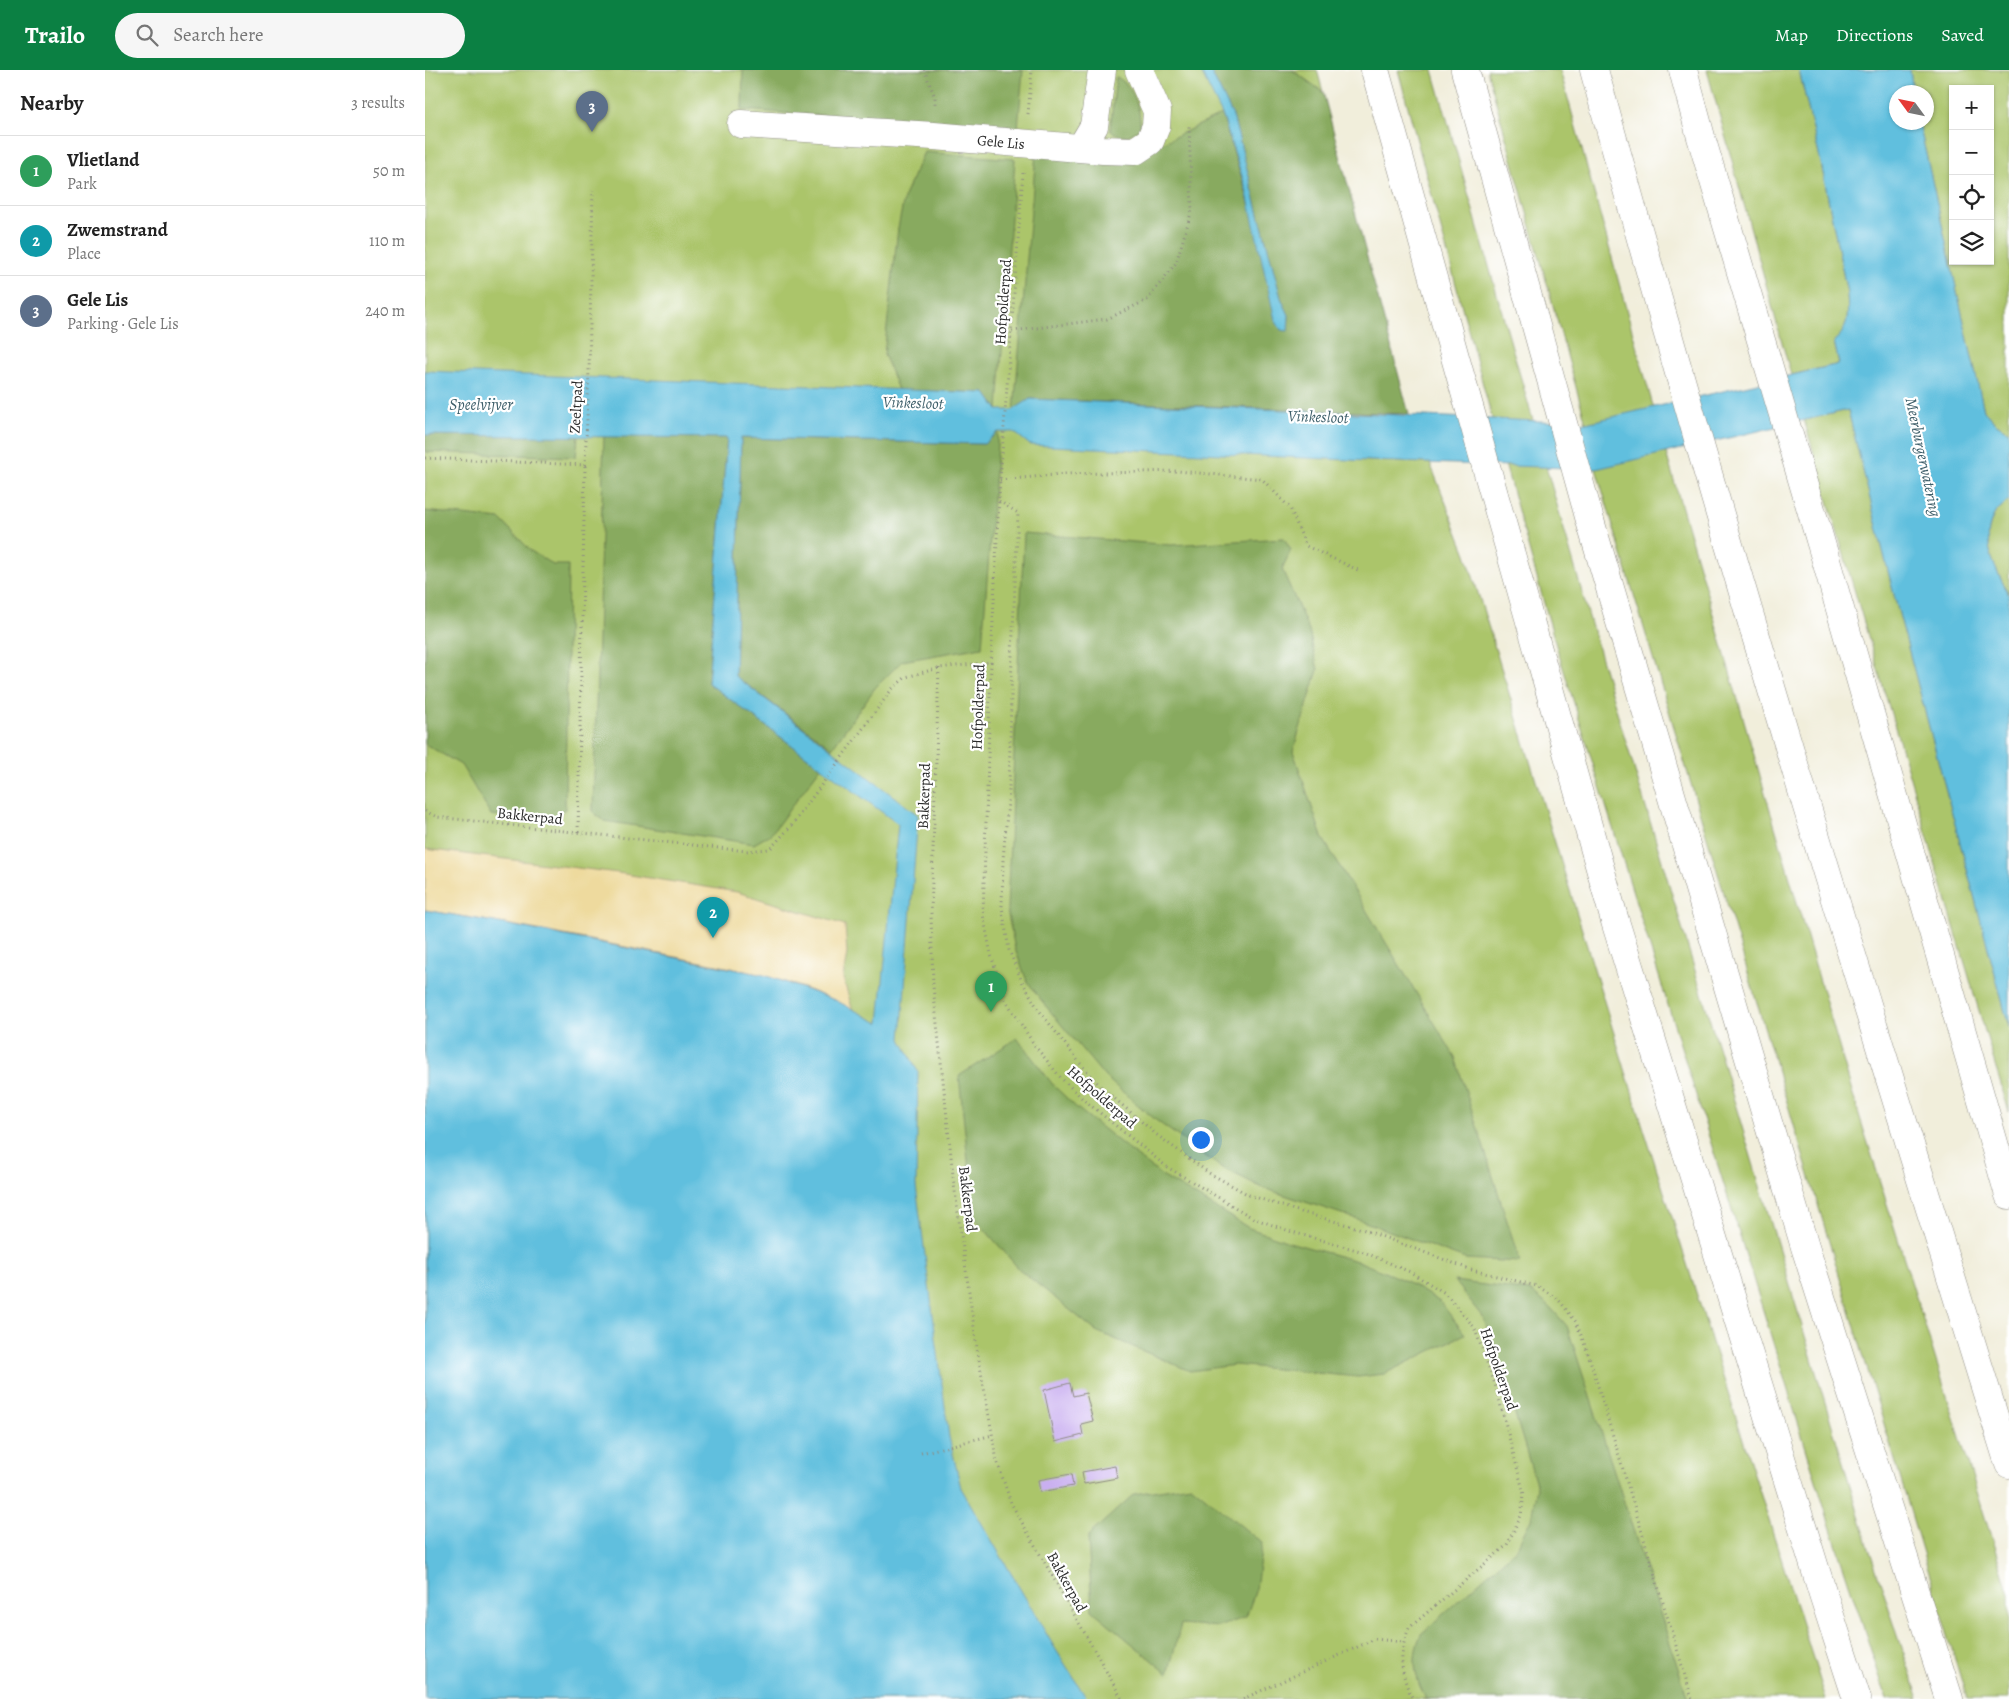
<!DOCTYPE html>
<meta charset="utf-8">
<style>
:root{--surface:#fff;--page:#f6f6f6;--text:#222;--muted:#767676;--line:#e0e0e0;--accent:#0b8043}
body{margin:0;font-family:Alegreya,serif;background:var(--page);color:var(--text)}
.controls{position:absolute;right:15px;top:15px;display:grid;overflow:hidden;border-radius:0px;box-shadow:0 1px 4px #0004}
.controls button{width:45px;height:45px;display:grid;place-items:center;padding:0;border:0;border-bottom:1px solid var(--line);background:var(--surface);color:var(--text);font:25px sans-serif}
.compass{position:absolute;left:1464px;top:15px;width:45px;height:45px;border-radius:50%;background:var(--surface);box-shadow:0 1px 4px #0004;rotate:303deg}
.you{position:absolute;left:775px;top:1069px;width:18px;height:18px;margin:-12px;border:4px solid #fff;border-radius:50%;background:#1a73e8;box-shadow:0 0 0 8px #1a73e833}
.badge{display:grid;place-items:center;width:32px;height:32px;border-radius:50%;background:var(--accent);color:#fff;font-size:16px;font-weight:700}
.pin{position:absolute;translate:-50% -41px;filter:drop-shadow(0 1px 2px #0008)}
.pin::after{content:'';position:absolute;top:26px;width:18px;height:15px;background:inherit;clip-path:polygon(0 0,100% 0,50% 100%)}
.list{margin:0;padding:0;list-style:none}
h2{display:flex;justify-content:space-between;align-items:center;height:65px;margin:0;padding:0 20px;font-size:21px}
h2 small{font-size:16px;font-weight:400;color:var(--muted)}
.list li{display:grid;grid-template-columns:32px 1fr auto;gap:15px;align-items:center;box-sizing:border-box;height:70px;padding:0 20px;border-top:1px solid var(--line)}
.list b{display:block;font-size:19px;white-space:nowrap}
.list p{margin:0;font-size:16px;white-space:nowrap;color:var(--muted)}
.list em{font-size:16px;font-style:normal;color:var(--muted)}
.icon{flex:none;width:28px;height:28px;fill:none;stroke:currentColor;stroke-width:2;stroke-linecap:round;stroke-linejoin:round}
.map{position:relative;flex:none;width:1584px;height:1629px;overflow:hidden}
header{display:flex;align-items:center;gap:30px;box-sizing:border-box;height:70px;padding:0 25px;background:var(--accent);color:#fff}
header strong{font-size:24px}
nav{display:flex;gap:28px;margin-inline-start:auto;font-size:18px}
.search{width:350px;height:45px;background:var(--page);display:flex;align-items:center;gap:12px;box-sizing:border-box;padding:0 18px;border-radius:28px;color:var(--muted);font-size:19px}
main{display:flex}
aside{flex:1;background:var(--surface)}
.map>svg:first-child{display:block}
.green{fill:#abc56b;stroke:#6b784b;fill-rule:evenodd}
.forest{fill:#88aa5f;stroke:#5a6a45}
.sand{fill:#eeda9e;stroke:#8c8264}
.water{fill:#60bfde;stroke:#467584}
.building{fill:#c9aff0}
.lines{fill:none;stroke-linecap:round;stroke-linejoin:round}
.minor-casing{stroke:#8e8c83;stroke-width:29}
.highway-casing{stroke:#8e8c83;stroke-width:29}
.path{stroke:#8e8c83;stroke-width:3;stroke-dasharray:1 4;stroke-linecap:butt}
.minor{stroke:#fff;stroke-width:28}
.highway{stroke:#fff;stroke-width:28}
.labels{text-anchor:middle;stroke-width:4.5;stroke-linejoin:round;paint-order:stroke}
.street-label{font-size:15px;fill:#2b2b2b;stroke:#fff}
.water-label{font-size:16px;font-style:italic;fill:#3e5f6a;stroke:#fff}
</style>
<header>
<strong>Trailo</strong>
<div class="search"><svg class="icon" aria-label="search" viewBox="0 0 24 24"><circle cx="10" cy="10" r="6"/><path d="M15 15l6 6"/></svg>Search here</div>
<nav><a>Map</a><a>Directions</a><a>Saved</a></nav>
</header>
<main>
<aside>
<h2>Nearby<small>3 results</small></h2>
<ul class="list">
<li><span class="badge" style="background:#2e9e5b">1</span><div><b>Vlietland</b><p>Park</p></div><em>50 m</em></li>
<li><span class="badge" style="background:#0f9aa8">2</span><div><b>Zwemstrand</b><p>Place</p></div><em>110 m</em></li>
<li><span class="badge" style="background:#5c6f8a">3</span><div><b>Gele Lis</b><p>Parking · Gele Lis</p></div><em>240 m</em></li>
</ul>
</aside>
<div class="map">
<svg width="1584" height="1629" viewBox="0 0 1584 1629">
<rect width="100%" height="100%" fill="#fff"/>
<filter id="ink" filterUnits="userSpaceOnUse"><feTurbulence type="fractalNoise" baseFrequency=".02" numOctaves="2"/><feDisplacementMap in="SourceGraphic" scale="10" xChannelSelector="R" yChannelSelector="G"/><feConvolveMatrix kernelMatrix="1 2 1 2 8 2 1 2 1" color-interpolation-filters="sRGB"/></filter>
<filter id="wash" filterUnits="userSpaceOnUse"><feTurbulence type="fractalNoise" baseFrequency=".0096" numOctaves="4" result="noise"/><feDisplacementMap in="SourceGraphic" scale="20" xChannelSelector="R" yChannelSelector="G"/><feGaussianBlur stdDeviation="1.12" result="paint"/><feColorMatrix in="noise" values="0 0 0 0 0 0 0 0 0 0 0 0 0 0 0 0 0 1.4 0 .05"/><feComposite in="paint" operator="in"/></filter>
<g filter="url(#wash)">
<rect width="100%" height="100%" fill="#f1eedb"/>
<path class="green" d="M0 0H804L878 255 927 390 1005 393 1041 484 1208 1025 1401 1629H0Z
M867 0H892L898 22Z
M973 0H1008L1174 582 1443 1475 1494 1629H1462L1407 1462 1130 572 1067 348Z
M1062 0H1135L1241 383 1431 1035 1584 1524V1629H1542L1171 399 1161 353Z
M1282 0H1374L1396 93 1422 223C1423 241 1425 259 1409 272L1414 294 1366 305Z
M1485 0H1584V362L1570 353 1559 341 1494 53 1502 52V22H1488ZM1528 19H1565V191H1528Z
M1423 340 1468 521 1584 957V1042L1379 350Z
M1584 430V525C1572 501 1555 474 1568 447 1570 441 1579 435 1584 430Z"/>
<path class="forest" d="M318 0H598L593 58 523 51 502 53 317 40Z
M785 0H867L898 22 984 344 605 329 589 341 611 83 737 73 797 44 863 260 864 245 856 228 808 46Z
M691 7C709 15 716 40 715 58 702 68 699 69 685 60Z
M499 82 590 89 573 340 561 323 473 320 459 284 473 158 480 124Z
M573 362 557 577 477 591 450 618 407 678 310 606 316 368 559 374Z
M0 365 153 366 151 387 0 382Z
M179 365 302 368 283 613 396 697 346 764 329 774 179 751 168 742Z
M0 441 75 449 106 481 128 495H143L140 739 126 748 105 749 66 745 36 695 0 674Z
M599 463 746 475 859 468 866 480 857 499 884 561 893 600 868 681 897 767 1030 987 1095 1192 1040 1189 932 1149 838 1118 794 1096 732 1051 680 1007 620 935 602 911 590 879 582 840Z
M592 968 629 1016 652 1038 737 1106 824 1158 864 1172 935 1192 981 1211 1015 1232 1040 1264 959 1304 933 1307 810 1295 765 1301 671 1261 594 1199 549 1147 534 1006Z
M1029 1211 1105 1221 1125 1237 1142 1256 1263 1629H1001C989 1607 986 1587 996 1564L1091 1479 1106 1449 1112 1417 1079 1307 1059 1249Z
M766 1415 837 1473 831 1519 821 1547 794 1557 756 1554 743 1604 667 1540 663 1466 709 1424Z"/>
<path class="sand" d="M0 779 193 803 312 822 420 855 422 883 418 908 428 941C370 907 301 897 236 884 157 868 79 853 0 840Z"/>
<path class="water" d="M775 0H785L808 46 856 228 864 245 863 261 856 260 850 250 821 119 797 44Z
M1374 0H1485L1488 22H1472V52L1494 53 1559 341 1570 353 1584 362V430C1579 435 1570 441 1568 447 1555 474 1572 501 1584 525V957L1468 521 1423 340 1171 399 945 391 605 375 589 362H573L559 374 316 368 310 606 493 745 476 969 493 1002 491 1116 524 1367 536 1418 628 1575 662 1629H0V840L69 852 339 905 410 930 454 953 473 754 283 613 302 368 0 365V301L561 323 573 340H588L605 329 1161 353 1414 294 1409 271C1425 259 1423 241 1422 223L1396 93Z"/>
<g id="blocks">
<path class="building" d="M645 1313 648 1326 661 1323 668 1351 656 1354 658 1365 630 1372 619 1320Z
M690 1396 692 1408 659 1414 657 1402Z
M646 1404 648 1416 615 1422 613 1410Z"/>
</g>
</g>
<g filter="url(#ink)">
<use href="#blocks" fill-opacity="0" stroke="#8e8c83" stroke-width="1"/>
<g class="lines">
<g class="minor-casing">
<path id="minor" d="M316 54 509 66 678 80 710 81 725 71 731 56 732 41 714 0
M656 78 669 56 677 0"/>
</g>
<g class="highway-casing">
<path id="highway" d="M950 0 1030 287 1190 851 1398 1524 1432 1629
M1040 0 1166 454 1380 1177 1524 1629
M1169 0C1297 468 1440 931 1584 1394
M1258 0 1276 67 1400 487 1584 1125"/>
</g>
<path class="path" d="M499 0 510 27V35
M603 44 607 0
M598 103 575 410 566 592 558 844 566 885 580 929 610 976 636 1008 659 1030 742 1097 828 1148 867 1162 939 1182 985 1202 1020 1223 1049 1257 1070 1314 1099 1424 1096 1446 1082 1475 984 1558C973 1584 975 1605 988 1629
M587 261 682 249 722 230 751 193 767 140 764 56
M0 388 160 395 164 301 168 120
M575 410 640 404 753 401 837 409 865 438 881 476 933 500
M574 431 593 443 587 585 584 720 578 790 577 837 584 880 597 911 613 939 654 992 676 1017 732 1065 784 1103 824 1125 869 1140 937 1159 1047 1200 1112 1216 1133 1229 1151 1252 1164 1286 1267 1629
M514 598 506 842 508 916 529 1114 552 1279 572 1391 586 1433 697 1629
M0 741 12 747 321 781 345 779 367 755 467 619 481 607 514 598 566 592
M153 762 160 395
M496 1383 568 1365
M818 1629 950 1569 978 1572"/>
<use href="#minor" class="minor"/>
<use href="#highway" class="highway"/>
</g>
</g>
<g class="labels">
<g class="street-label">
<text transform="translate(576 72) rotate(5)" y="5">Gele Lis</text>
<text transform="translate(578 232) rotate(-86)" y="5">Hofpolderpad</text>
<text transform="translate(151 337) rotate(-87)" y="5">Zeeltpad</text>
<text transform="translate(553 637) rotate(-88)" y="5">Hofpolderpad</text>
<text transform="translate(499 726) rotate(-88)" y="5">Bakkerpad</text>
<text transform="translate(105 746) rotate(6)" y="5">Bakkerpad</text>
<text transform="translate(677 1027) rotate(41)" y="5">Hofpolderpad</text>
<text transform="translate(543 1129) rotate(83)" y="5">Bakkerpad</text>
<text transform="translate(1074 1299) rotate(71)" y="5">Hofpolderpad</text>
<text transform="translate(642 1512) rotate(61)" y="5">Bakkerpad</text>
</g>
<g class="water-label">
<text transform="translate(488 332) rotate(2)" y="6">Vinkesloot</text>
<text x="56" y="340">Speelvijver</text>
<text transform="translate(893 346) rotate(2)" y="6">Vinkesloot</text>
<text transform="translate(1499 387) rotate(78)" y="6">Meerburgerwatering</text>
</g>
</g>
</svg>
<div class="controls">
<button>+</button>
<button>−</button>
<button><svg class="icon" aria-label="locate" viewBox="0 0 24 24"><circle cx="12" cy="12" r="6"/><path d="M12 2v4M12 18v4M2 12h4M18 12h4"/></svg></button>
<button><svg class="icon" aria-label="layers" viewBox="0 0 24 24"><path d="M12 4l9 5-9 5-9-5zM3 14l9 5 9-5"/></svg></button>
</div>
<svg class="compass" viewBox="-18 -18 36 36"><path d="M0-13l5 13h-10z" fill="#e53935"/><path d="M0 13l5-13h-10z" fill="#767676"/></svg>
<div class="you"></div>
<div class="pin badge" style="left:566px;top:942px;background:#2e9e5b">1</div>
<div class="pin badge" style="left:288px;top:868px;background:#0f9aa8">2</div>
<div class="pin badge" style="left:167px;top:62px;background:#5c6f8a">3</div>
</div>
</main>
